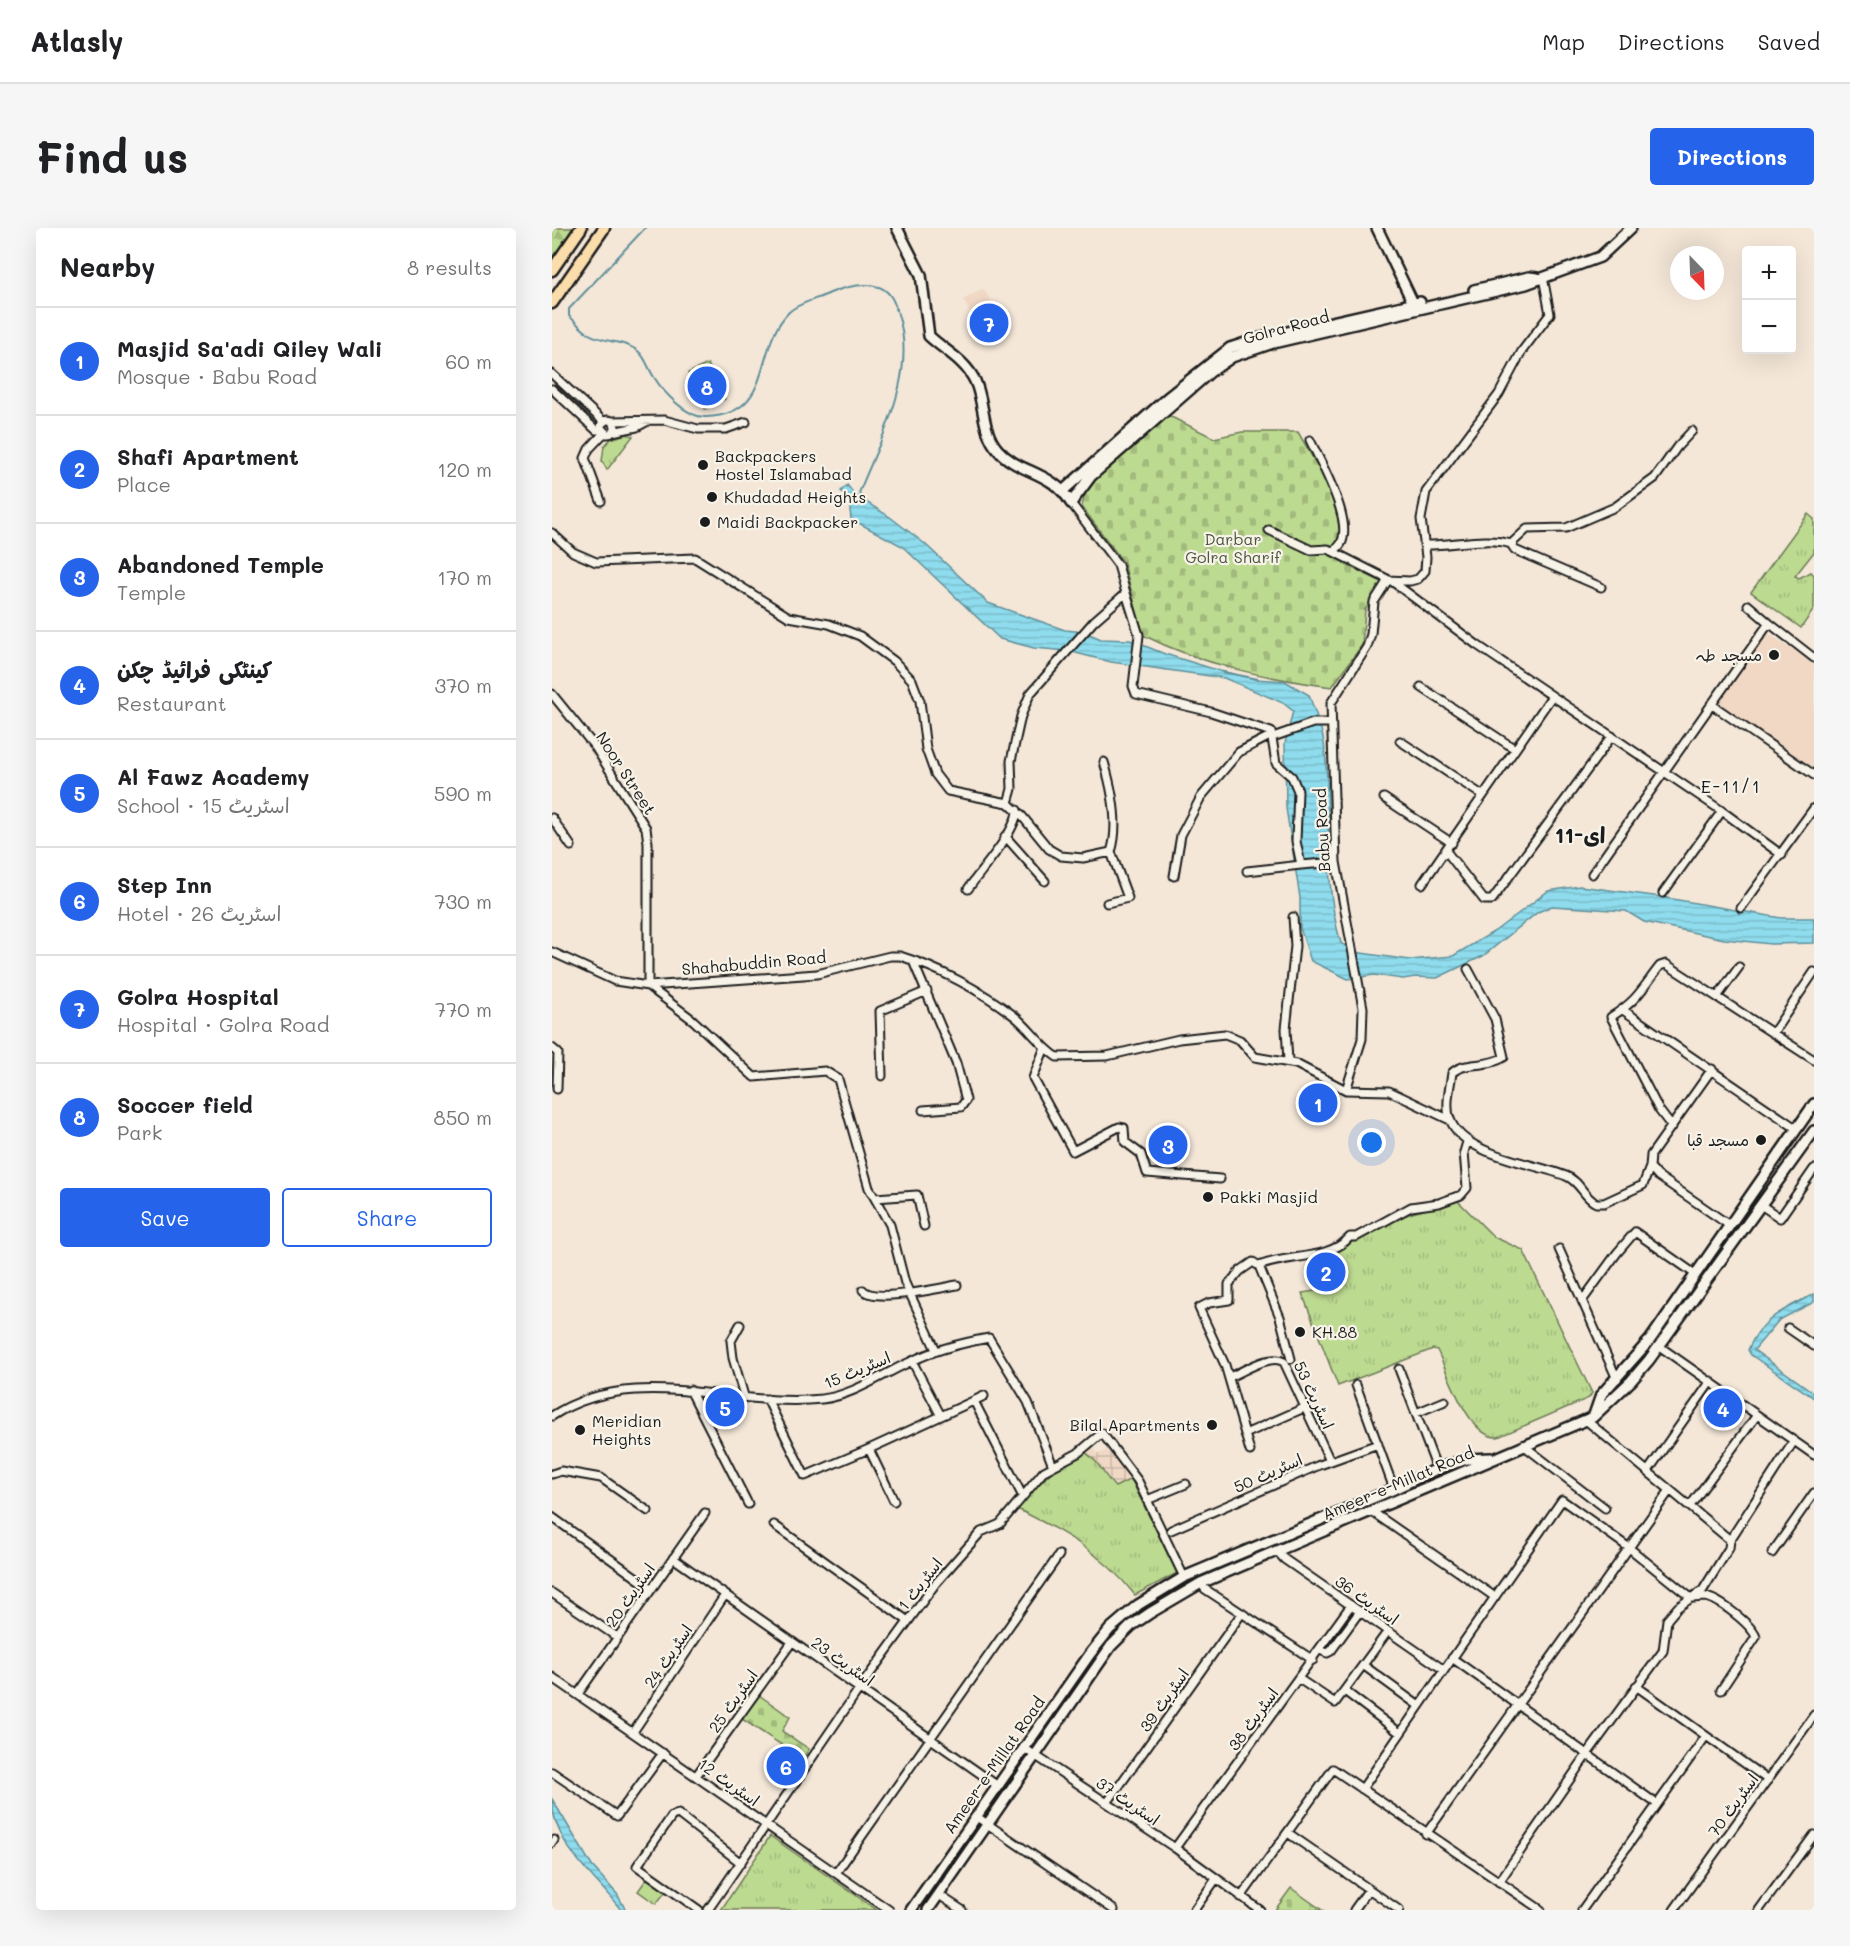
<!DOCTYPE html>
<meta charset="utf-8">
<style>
:root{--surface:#fff;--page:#f6f6f6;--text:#202124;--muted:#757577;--line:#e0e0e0;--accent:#2563eb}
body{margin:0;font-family:Mali,"Playpen Sans Arabic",sans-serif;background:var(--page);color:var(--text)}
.controls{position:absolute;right:18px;top:18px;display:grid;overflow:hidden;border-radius:6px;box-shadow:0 6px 24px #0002}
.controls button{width:54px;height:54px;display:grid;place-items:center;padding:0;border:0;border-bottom:2px solid var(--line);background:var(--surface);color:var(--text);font:30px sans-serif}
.compass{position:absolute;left:1118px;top:18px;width:54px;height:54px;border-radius:50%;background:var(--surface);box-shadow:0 6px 24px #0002;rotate:157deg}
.you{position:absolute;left:820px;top:915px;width:21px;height:21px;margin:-15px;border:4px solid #fff;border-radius:50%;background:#1a73e8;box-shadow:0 0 0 9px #1a73e833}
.badge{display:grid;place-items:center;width:39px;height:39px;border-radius:50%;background:var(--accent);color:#fff;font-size:20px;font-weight:700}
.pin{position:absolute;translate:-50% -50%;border:3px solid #fff;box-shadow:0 2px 6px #0006}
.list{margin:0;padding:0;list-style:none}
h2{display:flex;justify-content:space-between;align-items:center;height:78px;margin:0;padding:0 24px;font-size:26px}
h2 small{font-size:20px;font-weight:400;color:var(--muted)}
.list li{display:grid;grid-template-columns:39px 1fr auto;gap:18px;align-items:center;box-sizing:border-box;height:108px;padding:0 24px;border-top:2px solid var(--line)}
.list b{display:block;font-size:22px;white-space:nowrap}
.list p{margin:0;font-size:20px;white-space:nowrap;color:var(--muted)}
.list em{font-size:20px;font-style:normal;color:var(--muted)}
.actions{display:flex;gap:12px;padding:18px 24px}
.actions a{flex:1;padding:14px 0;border:2px solid var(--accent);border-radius:6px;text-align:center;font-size:21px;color:var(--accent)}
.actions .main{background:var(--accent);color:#fff}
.map{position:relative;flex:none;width:1262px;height:1682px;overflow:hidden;border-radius:6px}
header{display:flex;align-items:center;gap:36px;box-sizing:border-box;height:84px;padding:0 30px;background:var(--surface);border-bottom:2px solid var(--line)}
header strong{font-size:28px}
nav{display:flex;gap:33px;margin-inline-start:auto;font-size:21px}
.intro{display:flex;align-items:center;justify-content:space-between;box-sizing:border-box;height:144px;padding:0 36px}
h1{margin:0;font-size:42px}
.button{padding:15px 27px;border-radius:6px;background:var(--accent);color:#fff;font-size:21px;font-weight:700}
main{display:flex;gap:36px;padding:0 36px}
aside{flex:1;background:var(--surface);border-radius:6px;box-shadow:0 6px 24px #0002}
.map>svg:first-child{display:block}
.built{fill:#f0d8c5}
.industrial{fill:url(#industrial-grid)}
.grass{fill:url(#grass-tufts);stroke:#6c7b56;stroke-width:1.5}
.forest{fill:url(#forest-firs);stroke:#6c7b56;stroke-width:1.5}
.cemetery{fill:url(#cemetery-stones);stroke:#6c7b56;stroke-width:1.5}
.water{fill:url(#water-rules);stroke:#608f99;stroke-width:1.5}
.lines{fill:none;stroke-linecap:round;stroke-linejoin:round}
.stream{stroke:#608f99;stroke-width:2}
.street-casing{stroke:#1c1c1c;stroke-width:11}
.secondary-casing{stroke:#1c1c1c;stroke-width:14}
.primary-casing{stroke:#1c1c1c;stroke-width:15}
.street{stroke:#f7f3e8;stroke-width:7}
.secondary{stroke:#f7f3e8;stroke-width:9}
.primary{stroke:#fbddab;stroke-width:10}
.poi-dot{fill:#1c1c1c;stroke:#f7f3e8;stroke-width:2}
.labels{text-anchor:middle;stroke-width:4.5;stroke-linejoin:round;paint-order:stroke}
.street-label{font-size:16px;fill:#1c1c1c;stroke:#f7f3e8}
.poi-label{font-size:16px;fill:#1c1c1c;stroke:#f7f3e8;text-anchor:start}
.park-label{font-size:16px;fill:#4c553f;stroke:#f7f3e8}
.neighbourhood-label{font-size:18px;letter-spacing:1.5px;fill:#1c1c1c;stroke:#f7f3e8}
.district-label{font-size:22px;font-weight:bold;fill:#1c1c1c;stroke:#f7f3e8}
</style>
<header>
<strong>Atlasly</strong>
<nav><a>Map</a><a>Directions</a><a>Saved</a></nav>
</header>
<div class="intro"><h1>Find us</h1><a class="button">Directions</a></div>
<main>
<aside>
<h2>Nearby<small>8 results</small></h2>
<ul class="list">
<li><span class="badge">1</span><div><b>Masjid Sa'adi Qiley Wali</b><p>Mosque · Babu Road</p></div><em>60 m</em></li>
<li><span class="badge">2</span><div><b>Shafi Apartment</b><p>Place</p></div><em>120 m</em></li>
<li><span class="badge">3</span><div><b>Abandoned Temple</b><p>Temple</p></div><em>170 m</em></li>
<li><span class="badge">4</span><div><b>کینٹکی فرائیڈ چکن</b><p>Restaurant</p></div><em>370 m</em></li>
<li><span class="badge">5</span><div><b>Al Fawz Academy</b><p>School · اسٹریٹ 15</p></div><em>590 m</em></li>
<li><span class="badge">6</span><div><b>Step Inn</b><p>Hotel · اسٹریٹ 26</p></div><em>730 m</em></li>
<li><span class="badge">7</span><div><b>Golra Hospital</b><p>Hospital · Golra Road</p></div><em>770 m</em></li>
<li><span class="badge">8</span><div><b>Soccer field</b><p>Park</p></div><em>850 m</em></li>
</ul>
<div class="actions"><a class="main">Save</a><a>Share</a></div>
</aside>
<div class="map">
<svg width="1262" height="1682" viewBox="0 0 1262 1682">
<defs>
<pattern id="industrial-grid" width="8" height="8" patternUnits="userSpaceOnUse" patternTransform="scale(1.5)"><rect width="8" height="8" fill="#f0d8c5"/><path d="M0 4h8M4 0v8" fill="none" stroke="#cdb9a9"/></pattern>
<pattern id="grass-tufts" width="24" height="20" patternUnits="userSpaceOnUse" patternTransform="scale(1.5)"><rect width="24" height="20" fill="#bdda91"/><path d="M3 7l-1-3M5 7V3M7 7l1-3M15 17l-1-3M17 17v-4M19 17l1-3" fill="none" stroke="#a2ba7c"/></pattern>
<pattern id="forest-firs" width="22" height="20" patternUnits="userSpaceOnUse" patternTransform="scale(1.5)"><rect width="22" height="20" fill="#bdda91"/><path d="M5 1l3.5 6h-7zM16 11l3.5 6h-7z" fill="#a2ba7c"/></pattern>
<pattern id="cemetery-stones" width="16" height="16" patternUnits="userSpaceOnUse" patternTransform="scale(1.5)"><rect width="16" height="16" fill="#bdda91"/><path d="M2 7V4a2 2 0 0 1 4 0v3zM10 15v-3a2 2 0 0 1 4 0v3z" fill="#a2ba7c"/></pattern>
<pattern id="water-rules" width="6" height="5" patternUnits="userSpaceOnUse" patternTransform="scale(1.5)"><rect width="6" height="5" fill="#8edced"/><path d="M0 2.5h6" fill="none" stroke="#7abccb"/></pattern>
</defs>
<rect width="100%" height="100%" fill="#f4e7d8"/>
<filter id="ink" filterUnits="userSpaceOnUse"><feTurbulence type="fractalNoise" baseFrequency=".0167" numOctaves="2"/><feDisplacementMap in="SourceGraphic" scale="12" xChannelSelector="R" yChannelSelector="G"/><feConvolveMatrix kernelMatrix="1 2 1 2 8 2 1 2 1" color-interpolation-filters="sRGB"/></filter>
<g filter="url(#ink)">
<path class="built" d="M431 61 447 83 444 86 455 105 436 116 411 72Z
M1214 404 1262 435V540L1163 477Z"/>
<path class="industrial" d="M540 1219 546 1226 555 1222 579 1251 564 1259 535 1225Z"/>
<path class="grass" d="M156 136 173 171 153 181 136 145Z
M74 206 81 208 55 242 50 233 52 218 59 211Z
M1256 286 1262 291V324L1243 348 1247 350 1259 344 1262 347V381L1249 400 1199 364Z
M905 972 942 1009 971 1022 1040 1165 1037 1170 946 1209C917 1211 896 1145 885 1122L881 1121 786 1158 750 1065 788 1059 789 1048 779 1025 847 989Z
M532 1224C545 1230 553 1249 563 1259L579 1251 625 1345 583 1367C549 1324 509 1302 461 1279L510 1235Z
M218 1608 325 1682H169Z
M96 1649 115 1662 104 1676 86 1663Z"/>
<path class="forest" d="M0 0H23L0 32Z"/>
<path class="cemetery" d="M611 185 662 210 690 204H746L783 268 792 336 830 354 813 382 810 417 780 459C714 450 650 437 591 407L572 335 530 279C534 242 569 230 593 207 600 201 605 192 611 185Z
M207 1467 238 1489 230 1503 257 1521 251 1531 190 1491Z
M739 1660 770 1682H723Z"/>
<path class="water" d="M295 257 303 267 338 289 373 316 436 375 513 402 533 404 549 411 578 412 613 426 668 443 703 451 733 453 757 467C762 482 770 499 772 515 781 581 769 651 789 715L802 724 858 732 901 728 943 703 996 663 1028 658 1109 669 1229 690H1262V715L1219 716 1172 711 1092 694 1074 683 1000 678 986 684 931 728 885 750 863 749 851 751 822 747 796 751 759 733 748 700V670L734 580 733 515 741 483 731 475 672 450 559 434 516 423 482 420 448 411 350 318 299 291 297 272 289 263Z
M1262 1066V1074L1227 1092 1202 1122 1262 1165V1170L1199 1127 1196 1122C1209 1090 1233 1081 1262 1066Z
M0 1571 40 1638 65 1666 74 1682H69C44 1649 0 1616 0 1571Z"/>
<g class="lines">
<path class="stream" d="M93 0 17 81V88C23 93 30 102 37 106 52 115 75 112 88 125 94 131 97 142 102 149 111 164 135 190 154 189 224 186 200 121 237 84 246 75 266 71 278 65 293 59 311 54 327 59 338 63 342 73 345 83 367 144 329 209 307 265L313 274
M671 444 706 451"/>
<g class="street-casing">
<path id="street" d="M0 146 52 194
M0 161 44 202H51
M49 199a7 7 0 1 1 14 0a7 7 0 1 1-14 0Z
M60 193 112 192 146 201H174L194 194
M60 204 85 199 96 193
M758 212C767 232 813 311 780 323
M49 273 33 230 37 221 53 204
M717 302 759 322 776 321 841 354 925 417 1170 583 1230 627
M0 305 21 324 44 334 143 330 237 389 277 396 308 408 342 433 360 452 368 473 374 521 383 546 396 563 456 575 470 588 497 621 509 628 531 630 559 624C568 597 560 561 552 534
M959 316 975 301 1014 300 1063 279 1103 250 1125 219 1140 203
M872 317C899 318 934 308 959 316L963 322 1049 359
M574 365 587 407 581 458 584 466 659 484 719 504 724 535 740 549 746 563 744 613 749 637 784 634
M1196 377 1217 395
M869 459 963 521
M0 466 43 519 94 600 96 615V758L141 792 202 849 273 843 286 851 317 960 338 997 353 1055 384 1122
M1159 476 1262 547
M721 509 761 495H779
M848 513 930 567
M832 570 900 615
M456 575 460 561 459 533 469 488 478 466 542 393 574 365 566 337 519 275
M0 590 19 618
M453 608 493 653
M894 623 932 672H940L1060 508
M695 643 749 637
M1040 646 1217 395 1262 430
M622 648 629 607 649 569 687 524 720 507
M870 656 1000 468
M416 661C429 642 465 603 465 582
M1111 665 1170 583
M555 675 576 670 559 624
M1189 680 1262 580
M0 724 63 753 96 758 265 746 338 728H348C387 740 428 762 461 787 477 799 488 818 505 829L555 828 627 811 673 806 688 812 703 829 744 836 794 862 837 863 898 892
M361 733 404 835 414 872 409 879 371 882
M916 741 943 791 952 829C936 840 911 833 900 845 898 859 893 878 898 891 911 928 983 935 1014 948 1028 953 1032 970 1044 975H1052L1091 957 1098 939
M1165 769 1187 739
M1071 782 1245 901
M1221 805 1262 744
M493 819 481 850 521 923 567 899 572 900 573 914 589 926 595 945 668 951
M0 820 6 825 5 861
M736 833 734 801 743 718 741 689
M1160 841 1099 927 1098 939 1106 948 1177 997
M330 848 328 783 375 763
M794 862 810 811 811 780 784 634 779 475 815 419 819 406 822 374 836 352 858 353 866 351 873 343 874 329 869 291 874 264 947 166 970 123 998 86 991 49
M1120 899 1107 882 1059 789C1086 772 1089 762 1108 738L1114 736 1262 832
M323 970 365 967 372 998
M1209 977 1228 990 1262 941
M1007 1021 1065 1151
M707 1038 728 1089 739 1131
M311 1062C322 1075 388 1060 405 1057
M1030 1073 1065 1025 1083 1004 1143 1046
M188 1097 179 1113 181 1130 192 1168
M1236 1100 1262 1118
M1107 1118 1262 1227
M847 1141 885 1241
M677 1149C691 1144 718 1125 732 1134L778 1233
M804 1157 842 1261
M138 1162 196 1276
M215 1171 253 1248 317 1221
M422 1173 470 1267
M864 1185 893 1173
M0 1188C84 1134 180 1181 270 1171 300 1168 331 1146 358 1134 384 1121 409 1115 437 1110L476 1174 501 1238
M389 1188 432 1168
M1035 1193 1178 1312
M693 1206 752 1180
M971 1217 1053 1280
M698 1223 673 1137 647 1080 657 1075 677 1072V1056L688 1043 701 1034 707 1038C736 1026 776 1033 798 1009H804L859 979 887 975 909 967 915 960 912 924 915 914
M1096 1243 1159 1153
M0 1246 9 1243 49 1250 96 1283
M595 1272 634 1256
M342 1273 317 1221 389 1188 360 1133
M1138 1278 1205 1187
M819 1283 943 1369
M0 1289 99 1360
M222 1297 356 1393
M619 1302 765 1238 826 1216
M725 1323 732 1331 892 1442
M1220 1325 1262 1265
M121 1330 446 1558
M649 1355 653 1361 761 1432
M0 1365 65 1409
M768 1422 775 1425 779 1423 808 1383
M900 1430 1105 1576
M811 1437 867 1478
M0 1449 337 1682
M747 1451 783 1475 836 1403
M1084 1458 1216 1552
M794 1464 848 1505
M26 1466 153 1285
M81 1504 173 1367
M472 1520 623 1620 708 1682
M0 1544 65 1588 111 1525
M144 1548 240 1414
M810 1561 1010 1272 1076 1319 1139 1370C1143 1370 1149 1369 1153 1369 1167 1371 1199 1396 1204 1409L1169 1462
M555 1575 690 1385
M425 1589 562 1682
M736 1605 847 1682
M874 1606 1118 1262
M0 1615 2 1612
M623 1620 799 1377
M284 1645 507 1327
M947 1654 1036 1525 1111 1423 1115 1392 1126 1379 1151 1362 1177 1320 1178 1312 1242 1213
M387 1667 410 1682
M689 1669 781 1541 989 1682
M147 1682 85 1638 120 1588 126 1586 189 1635
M156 1682 307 1461 384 1355 429 1304 448 1296 492 1243 526 1225 550 1205 586 1253 632 1349
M642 1682 664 1651
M802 1682 817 1661
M1030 1682 1154 1508
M1122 1682 1262 1487
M1207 1682 1262 1607"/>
</g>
<g class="secondary-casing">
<path id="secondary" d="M345 0 369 47 377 108C393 123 413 132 423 153 433 175 429 203 446 222 467 246 501 243 519 275L539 248 658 144 680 129 721 115 974 56 1048 29 1079 0
M825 0 863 79
M922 62 977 49 985 50
M512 262 615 170 678 120 709 110 868 74
M1042 1187 1049 1167 1098 1112 1262 876
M359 1682 538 1426 558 1401 586 1377 632 1349 842 1261 885 1241 915 1231 939 1230
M376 1682 559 1418 579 1398 598 1385 649 1355 1041 1189 1079 1153 1097 1132 1262 903"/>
</g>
<g class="primary-casing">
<path id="primary" d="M0 42 29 0
M0 75 52 0"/>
</g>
<use href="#street" class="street"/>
<use href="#secondary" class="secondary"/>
<use href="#primary" class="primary"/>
</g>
</g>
<g class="poi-dot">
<circle cx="151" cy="237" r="6"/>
<circle cx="160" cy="269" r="6"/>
<circle cx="153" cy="294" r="6"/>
<circle cx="1222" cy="427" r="6"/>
<circle cx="1209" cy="912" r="6"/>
<circle cx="656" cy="969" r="6"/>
<circle cx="748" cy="1104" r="6"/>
<circle cx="660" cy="1197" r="6"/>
<circle cx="28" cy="1202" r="6"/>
</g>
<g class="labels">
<g class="street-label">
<text transform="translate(734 99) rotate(-15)" y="6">Golra Road</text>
<text transform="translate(74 545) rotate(57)" y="6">Noor Street</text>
<text transform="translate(770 602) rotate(-93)" y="6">Babu Road</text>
<text transform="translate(202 735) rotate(-5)" y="6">Shahabuddin Road</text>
<text transform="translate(305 1142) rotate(-23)" y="6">اسٹریٹ 15</text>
<text transform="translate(762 1167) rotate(65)" y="6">اسٹریٹ 53</text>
<text transform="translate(716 1245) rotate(-24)" y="6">اسٹریٹ 50</text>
<text transform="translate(846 1255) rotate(-23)" y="6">Ameer-e-Millat Road</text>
<text transform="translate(368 1356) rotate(-52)" y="6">اسٹریٹ 1</text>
<text transform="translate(78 1367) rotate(-55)" y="6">اسٹریٹ 20</text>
<text transform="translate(815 1372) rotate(35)" y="6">اسٹریٹ 36</text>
<text transform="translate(116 1428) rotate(-56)" y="6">اسٹریٹ 24</text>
<text transform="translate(291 1433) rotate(35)" y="6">اسٹریٹ 23</text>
<text transform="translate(612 1472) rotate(-55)" y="6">اسٹریٹ 39</text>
<text transform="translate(181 1473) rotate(-55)" y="6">اسٹریٹ 25</text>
<text transform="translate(701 1491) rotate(-54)" y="6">اسٹریٹ 38</text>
<text transform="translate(442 1537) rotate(-55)" y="6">Ameer-e-Millat Road</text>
<text transform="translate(177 1554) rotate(35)" y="6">اسٹریٹ 12</text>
<text transform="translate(576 1573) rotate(34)" y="6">اسٹریٹ 37</text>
<text transform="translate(1181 1577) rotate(-54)" y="6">اسٹریٹ 70</text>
</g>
<g class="poi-label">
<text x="163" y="234">Backpackers<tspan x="163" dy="18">Hostel Islamabad</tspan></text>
<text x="172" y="275">Khudadad Heights</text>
<text x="165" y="300">Maidi Backpacker</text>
<text x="1210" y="433" text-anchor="end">مسجد طہ</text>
<text x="1197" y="918" text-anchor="end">مسجد قبا</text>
<text x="668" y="975">Pakki Masjid</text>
<text x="760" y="1110">KH.88</text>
<text x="40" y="1199">Meridian<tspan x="40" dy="18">Heights</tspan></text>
<text x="648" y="1203" text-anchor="end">Bilal Apartments</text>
</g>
<g class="park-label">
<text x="681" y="317">Darbar<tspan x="681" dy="18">Golra Sharif</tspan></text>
</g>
<g class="neighbourhood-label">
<text x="1179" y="565">E-11/1</text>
</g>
<g class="district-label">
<text x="1028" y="615">ای-11</text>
</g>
</g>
</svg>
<div class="controls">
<button>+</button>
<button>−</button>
</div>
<svg class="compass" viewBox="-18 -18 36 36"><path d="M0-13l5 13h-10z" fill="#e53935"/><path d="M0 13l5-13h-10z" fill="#757577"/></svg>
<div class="you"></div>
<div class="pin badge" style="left:766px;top:875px">1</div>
<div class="pin badge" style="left:774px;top:1044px">2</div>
<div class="pin badge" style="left:616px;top:917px">3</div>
<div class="pin badge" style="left:1171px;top:1180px">4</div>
<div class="pin badge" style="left:173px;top:1179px">5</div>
<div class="pin badge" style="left:234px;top:1538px">6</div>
<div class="pin badge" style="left:437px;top:95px">7</div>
<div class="pin badge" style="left:155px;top:158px">8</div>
</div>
</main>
